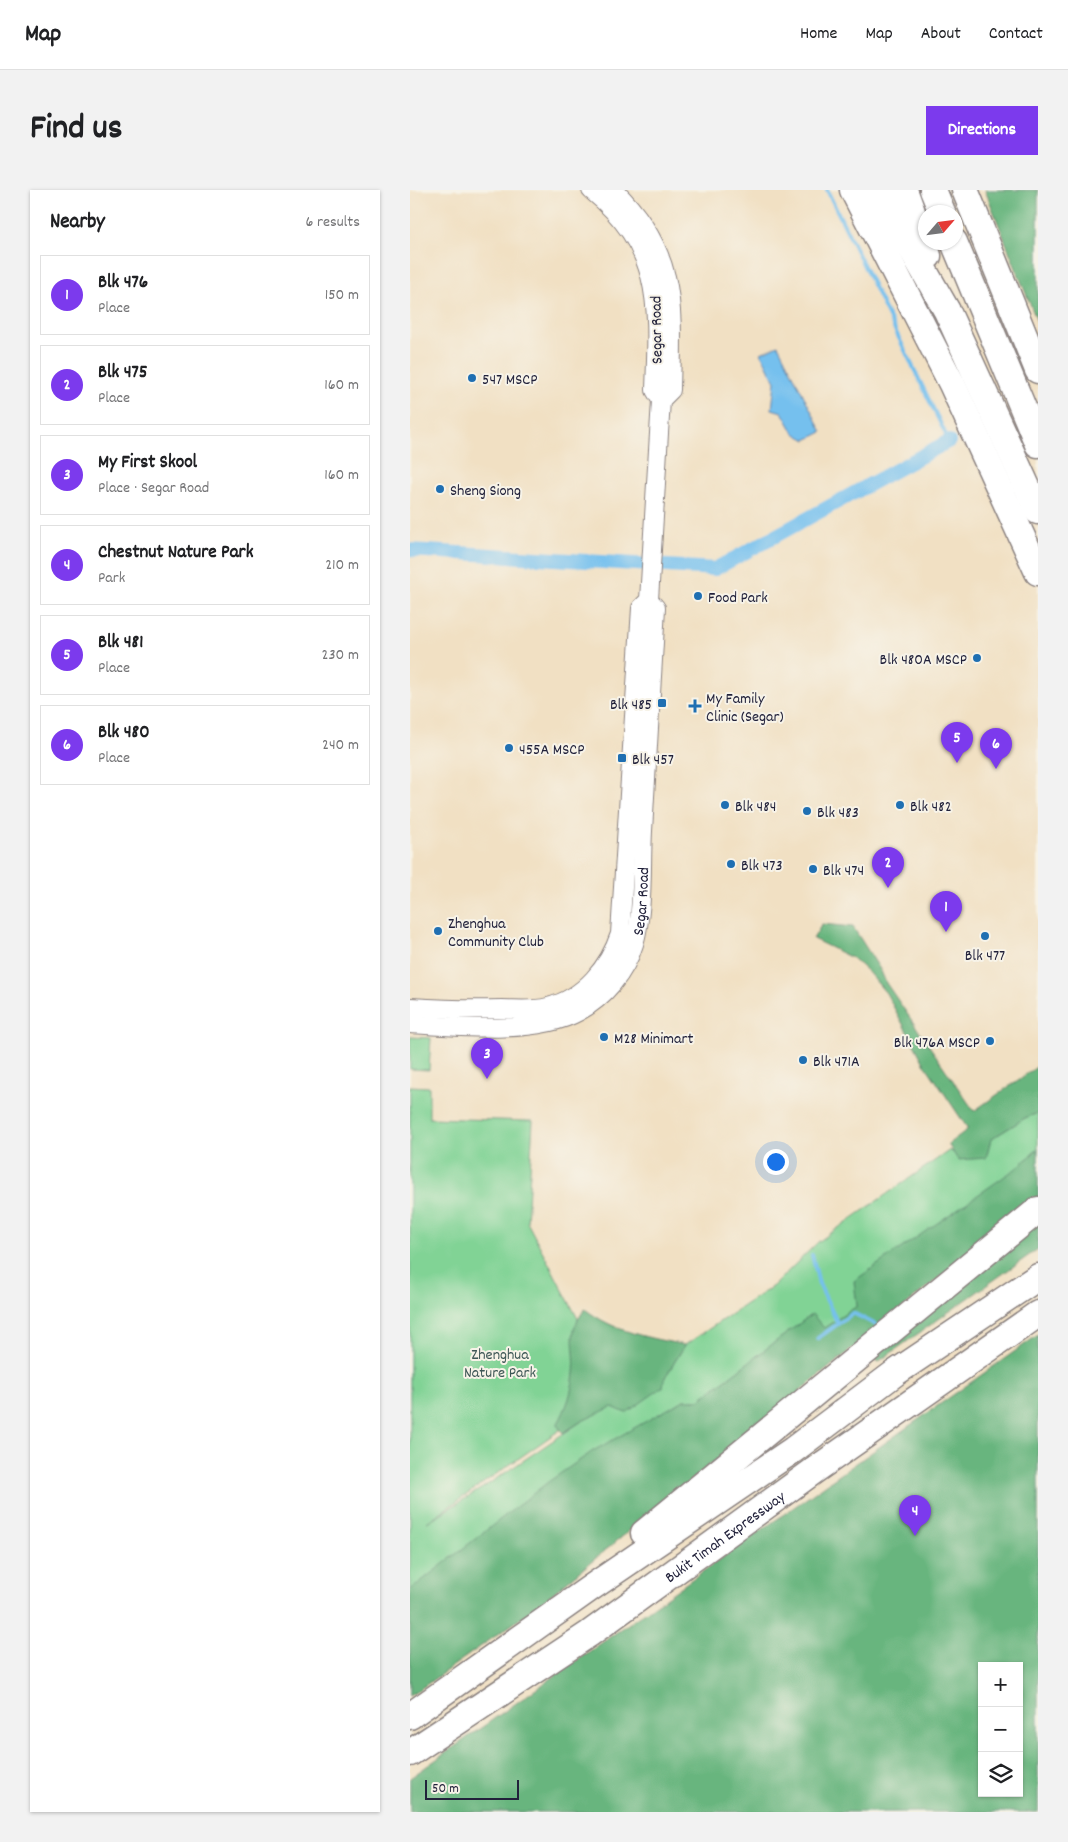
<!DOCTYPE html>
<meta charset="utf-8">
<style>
:root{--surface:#fff;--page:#f2f2f2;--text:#202124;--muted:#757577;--line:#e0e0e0;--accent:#7c3aed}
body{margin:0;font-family:Dekko,sans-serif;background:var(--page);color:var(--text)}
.controls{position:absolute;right:15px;bottom:15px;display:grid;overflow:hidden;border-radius:0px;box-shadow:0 1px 4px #0004}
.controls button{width:45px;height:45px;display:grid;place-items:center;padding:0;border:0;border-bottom:1px solid var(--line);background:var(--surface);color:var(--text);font:25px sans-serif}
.compass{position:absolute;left:508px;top:15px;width:45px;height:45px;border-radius:50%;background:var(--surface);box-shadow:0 1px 4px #0004;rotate:62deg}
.scale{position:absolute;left:15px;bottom:12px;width:94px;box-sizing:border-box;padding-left:5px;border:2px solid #22223b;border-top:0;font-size:14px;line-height:18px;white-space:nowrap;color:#22223b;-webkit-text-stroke:4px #f7f3e8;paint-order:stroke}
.you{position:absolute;left:365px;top:971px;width:18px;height:18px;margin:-12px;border:4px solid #fff;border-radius:50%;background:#1a73e8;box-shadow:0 0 0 8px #1a73e833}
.badge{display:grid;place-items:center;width:32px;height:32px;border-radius:50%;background:var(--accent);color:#fff;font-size:16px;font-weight:700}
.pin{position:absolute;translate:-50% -41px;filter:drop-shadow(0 1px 2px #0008)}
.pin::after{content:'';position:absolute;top:26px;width:18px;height:15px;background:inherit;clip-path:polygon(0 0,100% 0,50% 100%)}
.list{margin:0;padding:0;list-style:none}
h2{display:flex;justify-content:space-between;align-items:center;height:65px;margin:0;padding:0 20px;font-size:21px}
h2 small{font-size:16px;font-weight:400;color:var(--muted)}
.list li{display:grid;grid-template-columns:32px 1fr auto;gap:15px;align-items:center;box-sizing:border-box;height:80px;margin:0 10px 10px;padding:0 10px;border:1px solid var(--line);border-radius:0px}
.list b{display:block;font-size:19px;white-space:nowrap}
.list p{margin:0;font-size:16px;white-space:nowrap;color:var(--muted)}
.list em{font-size:16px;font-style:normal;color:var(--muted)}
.icon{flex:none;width:28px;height:28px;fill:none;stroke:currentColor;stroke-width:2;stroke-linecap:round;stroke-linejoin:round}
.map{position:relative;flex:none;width:628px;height:1622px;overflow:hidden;border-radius:0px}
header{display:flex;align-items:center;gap:30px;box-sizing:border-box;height:70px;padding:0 25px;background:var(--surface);border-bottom:1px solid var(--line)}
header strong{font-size:24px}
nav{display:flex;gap:28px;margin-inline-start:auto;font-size:18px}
.intro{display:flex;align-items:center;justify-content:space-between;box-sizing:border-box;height:120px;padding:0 30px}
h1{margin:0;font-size:35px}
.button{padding:12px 22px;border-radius:0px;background:var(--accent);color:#fff;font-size:18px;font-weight:700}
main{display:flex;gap:30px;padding:0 30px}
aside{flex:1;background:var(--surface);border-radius:0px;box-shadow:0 1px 4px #0004}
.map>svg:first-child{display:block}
.green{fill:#81d395;stroke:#527a68}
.forest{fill:#68b57e;stroke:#456c5c;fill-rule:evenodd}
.water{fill:#75c0ee;stroke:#4c7194}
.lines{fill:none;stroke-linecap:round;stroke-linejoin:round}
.stream{stroke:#75c0ee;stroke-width:4}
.canal{stroke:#75c0ee;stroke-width:14}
.tertiary-casing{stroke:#8a817f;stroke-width:20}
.motorway-casing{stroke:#8a817f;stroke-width:29}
.tertiary{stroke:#fff;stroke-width:18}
.motorway{stroke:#fff;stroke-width:26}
.poi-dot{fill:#1f6fb2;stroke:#f7f3e8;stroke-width:2}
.labels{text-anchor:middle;stroke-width:4;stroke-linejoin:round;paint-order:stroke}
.street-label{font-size:16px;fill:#22223b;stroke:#f7f3e8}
.poi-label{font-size:16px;fill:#22223b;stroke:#f7f3e8;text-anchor:start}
.park-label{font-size:16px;fill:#3e5756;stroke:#f7f3e8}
</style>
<header>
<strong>Map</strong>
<nav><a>Home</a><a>Map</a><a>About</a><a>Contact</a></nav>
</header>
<div class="intro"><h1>Find us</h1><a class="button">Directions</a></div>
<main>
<aside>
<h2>Nearby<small>6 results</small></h2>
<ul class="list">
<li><span class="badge">1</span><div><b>Blk 476</b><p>Place</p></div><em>150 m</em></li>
<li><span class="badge">2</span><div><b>Blk 475</b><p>Place</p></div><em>160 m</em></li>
<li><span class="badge">3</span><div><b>My First Skool</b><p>Place · Segar Road</p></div><em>160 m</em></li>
<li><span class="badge">4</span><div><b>Chestnut Nature Park</b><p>Park</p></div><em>210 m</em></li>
<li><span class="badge">5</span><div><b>Blk 481</b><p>Place</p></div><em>230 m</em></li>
<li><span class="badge">6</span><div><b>Blk 480</b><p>Place</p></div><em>240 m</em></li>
</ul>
</aside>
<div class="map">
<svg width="628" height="1622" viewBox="0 0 628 1622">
<rect width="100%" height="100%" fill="#f7f3e8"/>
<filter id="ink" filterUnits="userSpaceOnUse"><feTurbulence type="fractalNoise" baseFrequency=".02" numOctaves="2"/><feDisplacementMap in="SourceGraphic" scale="10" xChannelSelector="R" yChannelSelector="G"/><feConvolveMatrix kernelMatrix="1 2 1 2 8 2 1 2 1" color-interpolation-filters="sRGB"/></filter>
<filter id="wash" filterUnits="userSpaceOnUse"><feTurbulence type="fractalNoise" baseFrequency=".0096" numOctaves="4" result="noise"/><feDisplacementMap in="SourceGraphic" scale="20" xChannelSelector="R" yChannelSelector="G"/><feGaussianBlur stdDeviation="1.12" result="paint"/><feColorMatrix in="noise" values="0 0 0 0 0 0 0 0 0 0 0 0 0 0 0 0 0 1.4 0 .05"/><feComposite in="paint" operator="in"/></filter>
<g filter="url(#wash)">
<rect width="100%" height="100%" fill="#f1e0c3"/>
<path class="green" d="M0 847 21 848 19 880 0 879Z
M0 896 19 897V928L123 931 117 1032 206 1201 17 1332 74 1297 172 1231 254 1189 275 1155 363 1096 408 1052 540 960 549 969 615 928 628 923V959L608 977 628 980 283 1289 121 1421 0 1506 408 1131 401 1125 289 1210H274L0 1400Z"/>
<path class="forest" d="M575 0H628V134Z
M412 734 443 737 471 781 476 793 564 921 628 876V923L615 928 581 949 576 968 548 970 538 954 558 939 514 873 476 803 458 782 442 768 403 749Z
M628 959V1007L121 1421 0 1506V1400L138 1292 183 1261 274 1210H289L402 1124 414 1138 447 1116 444 1091 608 977Z
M628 1026V1059L468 1172 462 1164Z
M175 1119C204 1142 240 1148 275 1155L254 1189 253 1197 216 1223 202 1217 172 1231 153 1243 147 1235C157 1218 162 1202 164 1183 167 1155 155 1145 175 1119Z
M628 1145V1622H0V1588ZM572 1476H609V1603H572Z"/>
<path class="water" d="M368 155 412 242 396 250 384 243 372 222 362 219 365 192 351 163Z"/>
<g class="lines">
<path class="stream" d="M417 0 539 251
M402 1065 409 1094 428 1134
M408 1148 443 1123 466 1135"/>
<path class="canal" d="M0 360 305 379 539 251"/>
</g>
</g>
<g filter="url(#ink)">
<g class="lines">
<g class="tertiary-casing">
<g id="tertiary">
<path d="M204 0C268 63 263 117 261 200L251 210"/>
<path d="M0 817C31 819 61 820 92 819 106 819 124 821 138 817 174 808 199 777 210 744L231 418 239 410 251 210 245 200C248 115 253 59 181 0"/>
<path id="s1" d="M0 834C47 837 127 845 168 822 194 808 215 783 224 754 234 721 231 676 233 641 237 567 242 493 246 418L239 410"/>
</g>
</g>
<g class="motorway-casing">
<g id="motorway">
<path d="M443 0 542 194 628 382"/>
<path d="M468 0 537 121 628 321"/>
<path d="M494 0 518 66"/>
<path d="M523 0 532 22"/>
<path d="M555 0 628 180"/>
<path d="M544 52 628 254"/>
<path d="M234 1343 628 1020"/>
<path d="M0 1526 182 1397 383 1260 485 1183 628 1087"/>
<path id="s2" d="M0 1563 179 1444 405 1280 628 1124"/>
</g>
</g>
<use href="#tertiary" class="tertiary"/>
<use href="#motorway" class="motorway"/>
</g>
</g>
<g class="poi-dot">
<circle cx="62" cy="188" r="5"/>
<circle cx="30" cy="299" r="5"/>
<circle cx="288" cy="406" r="5"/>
<circle cx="567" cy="468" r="5"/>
<rect x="247" y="508" width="10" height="10" rx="2.5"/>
<path d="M282.5 508.5h5v5h5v5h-5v5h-5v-5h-5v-5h5z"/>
<circle cx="99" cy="558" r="5"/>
<rect x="207" y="563" width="10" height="10" rx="2.5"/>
<circle cx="315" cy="615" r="5"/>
<circle cx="490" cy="615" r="5"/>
<circle cx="397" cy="621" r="5"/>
<circle cx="321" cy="674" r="5"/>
<circle cx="403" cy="679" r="5"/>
<circle cx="28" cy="741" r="5"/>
<circle cx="575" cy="746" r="5"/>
<circle cx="194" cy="847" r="5"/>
<circle cx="580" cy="851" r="5"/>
<circle cx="393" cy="870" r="5"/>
</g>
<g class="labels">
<g class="street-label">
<text transform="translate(245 140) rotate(-91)" y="6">Segar Road</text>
<text dy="6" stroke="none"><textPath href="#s1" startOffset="304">Segar Road</textPath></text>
<text dy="6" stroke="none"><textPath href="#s2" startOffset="382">Bukit Timah Expressway</textPath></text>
</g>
<g class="poi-label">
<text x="72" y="194">547 MSCP</text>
<text x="40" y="305">Sheng Siong</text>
<text x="298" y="412">Food Park</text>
<text x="557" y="474" text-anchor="end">Blk 480A MSCP</text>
<text x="296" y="513">My Family<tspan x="296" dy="18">Clinic (Segar)</tspan></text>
<text x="242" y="519" text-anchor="end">Blk 485</text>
<text x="109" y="564">455A MSCP</text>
<text x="222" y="574">Blk 457</text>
<text x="325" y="621">Blk 484</text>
<text x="500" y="621">Blk 482</text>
<text x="407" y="627">Blk 483</text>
<text x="331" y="680">Blk 473</text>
<text x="413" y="685">Blk 474</text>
<text x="38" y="738">Zhenghua<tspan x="38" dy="18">Community Club</tspan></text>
<text x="575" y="770" text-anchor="middle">Blk 477</text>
<text x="204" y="853">M28 Minimart</text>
<text x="570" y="857" text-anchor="end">Blk 476A MSCP</text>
<text x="403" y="876">Blk 471A</text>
</g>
<g class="park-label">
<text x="90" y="1169">Zhenghua<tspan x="90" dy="18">Nature Park</tspan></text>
</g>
</g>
</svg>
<div class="controls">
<button>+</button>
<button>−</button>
<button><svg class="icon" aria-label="layers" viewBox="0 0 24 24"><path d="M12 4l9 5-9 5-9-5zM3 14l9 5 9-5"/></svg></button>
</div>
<svg class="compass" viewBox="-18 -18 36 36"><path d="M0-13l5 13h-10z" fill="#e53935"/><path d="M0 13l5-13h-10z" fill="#757577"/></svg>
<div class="scale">50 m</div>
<div class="you"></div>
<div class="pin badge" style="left:536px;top:742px">1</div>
<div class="pin badge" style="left:478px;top:698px">2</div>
<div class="pin badge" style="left:77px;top:889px">3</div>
<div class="pin badge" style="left:505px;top:1346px">4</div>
<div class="pin badge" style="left:547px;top:573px">5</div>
<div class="pin badge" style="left:586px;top:579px">6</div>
</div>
</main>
